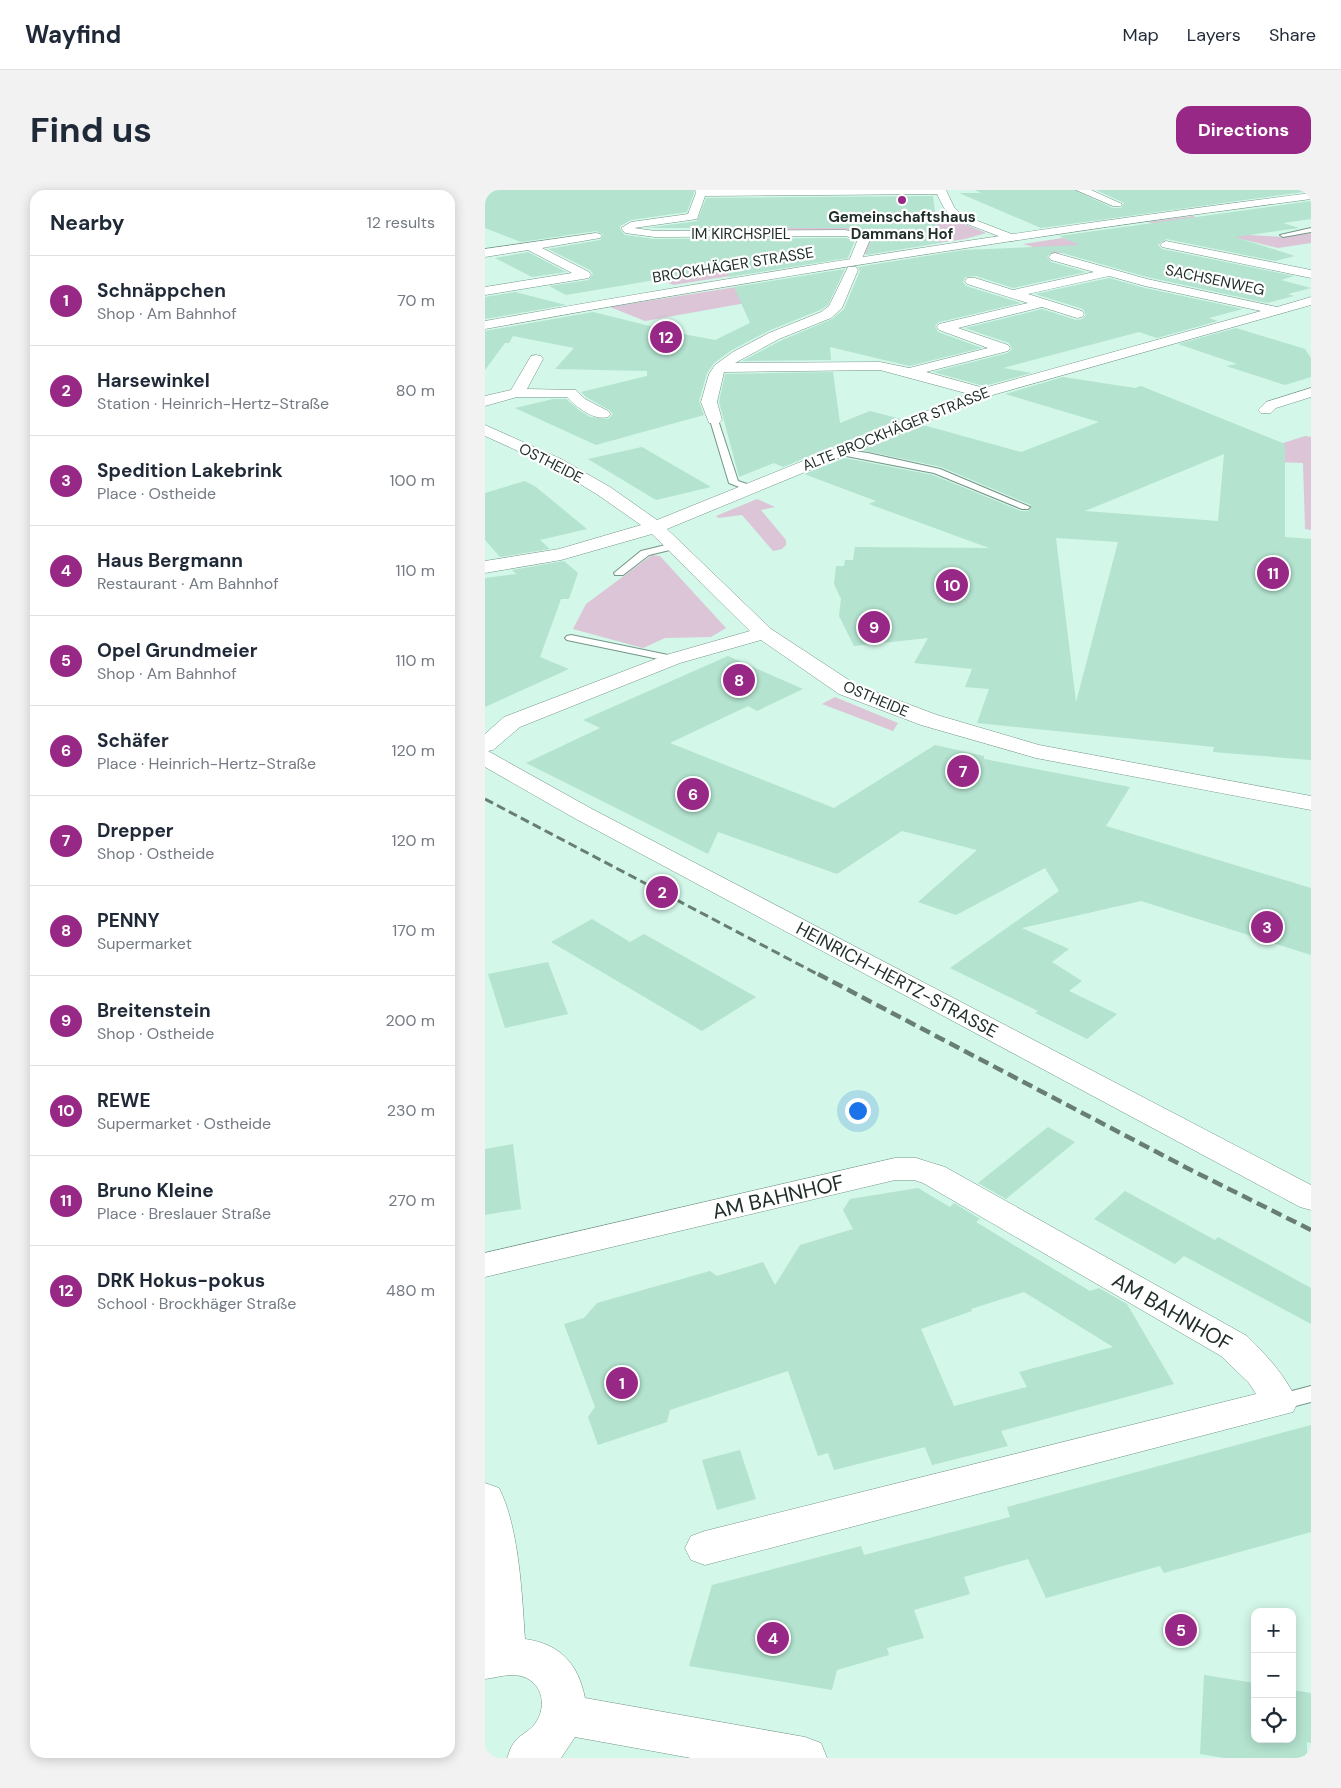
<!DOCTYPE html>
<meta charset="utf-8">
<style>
:root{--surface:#fff;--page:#f2f2f3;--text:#1f2937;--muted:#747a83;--line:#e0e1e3;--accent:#982886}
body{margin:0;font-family:"DM Sans",sans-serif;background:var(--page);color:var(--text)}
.controls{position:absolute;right:15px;bottom:15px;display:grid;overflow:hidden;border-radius:10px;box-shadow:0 2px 12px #0003}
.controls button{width:45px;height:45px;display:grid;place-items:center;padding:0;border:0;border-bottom:1px solid var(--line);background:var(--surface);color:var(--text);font:25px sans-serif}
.you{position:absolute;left:372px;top:920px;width:18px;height:18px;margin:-12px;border:4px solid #fff;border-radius:50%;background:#1a73e8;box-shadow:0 0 0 8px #1a73e833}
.badge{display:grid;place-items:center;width:32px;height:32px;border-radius:50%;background:var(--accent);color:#fff;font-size:16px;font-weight:700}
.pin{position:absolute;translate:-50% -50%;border:2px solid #fff;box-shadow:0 1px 5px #0006}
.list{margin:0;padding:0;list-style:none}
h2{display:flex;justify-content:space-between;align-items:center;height:65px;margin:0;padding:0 20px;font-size:21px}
h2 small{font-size:16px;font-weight:400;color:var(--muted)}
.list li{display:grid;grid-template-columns:32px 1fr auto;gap:15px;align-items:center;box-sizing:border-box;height:90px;padding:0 20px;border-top:1px solid var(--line)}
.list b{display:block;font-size:19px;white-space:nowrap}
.list p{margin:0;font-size:16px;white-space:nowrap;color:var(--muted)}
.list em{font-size:16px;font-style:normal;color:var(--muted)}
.icon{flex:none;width:28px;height:28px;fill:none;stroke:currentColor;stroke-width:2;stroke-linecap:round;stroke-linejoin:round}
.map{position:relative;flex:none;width:826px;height:1568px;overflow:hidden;border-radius:15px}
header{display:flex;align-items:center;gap:30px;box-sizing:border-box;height:70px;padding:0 25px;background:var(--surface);border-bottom:1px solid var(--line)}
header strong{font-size:24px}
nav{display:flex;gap:28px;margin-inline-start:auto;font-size:18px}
.intro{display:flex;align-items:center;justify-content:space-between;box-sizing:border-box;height:120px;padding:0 30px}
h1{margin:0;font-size:35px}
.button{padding:12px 22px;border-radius:15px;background:var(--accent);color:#fff;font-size:18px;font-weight:700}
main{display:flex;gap:30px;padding:0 30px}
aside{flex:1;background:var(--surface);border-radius:15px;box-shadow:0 2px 12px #0003}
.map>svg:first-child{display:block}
.green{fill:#dcc5d6}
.building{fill:#b4e3d0;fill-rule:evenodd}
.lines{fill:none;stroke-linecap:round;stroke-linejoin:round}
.service-casing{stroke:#749688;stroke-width:2}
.minor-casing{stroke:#749688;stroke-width:1}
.tertiary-casing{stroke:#749688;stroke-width:1}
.service{fill:#fff;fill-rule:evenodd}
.minor{fill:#fff;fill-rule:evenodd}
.tertiary{fill:#fff;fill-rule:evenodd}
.rail-far1{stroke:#687e75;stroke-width:3;stroke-dasharray:9 4.5;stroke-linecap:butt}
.rail{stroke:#687e75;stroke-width:4.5;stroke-dasharray:11 5.5;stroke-linecap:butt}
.poi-dot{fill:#982886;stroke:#fff;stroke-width:2}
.labels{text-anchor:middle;stroke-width:4.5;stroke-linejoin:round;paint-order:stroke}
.far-poi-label{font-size:15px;font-weight:bold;fill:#212f2a;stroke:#fff}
.far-street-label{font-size:15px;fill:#212f2a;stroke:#fff}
.street-label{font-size:18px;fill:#212f2a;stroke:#fff}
.near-street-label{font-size:21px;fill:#212f2a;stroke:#fff}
</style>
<header>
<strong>Wayfind</strong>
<nav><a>Map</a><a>Layers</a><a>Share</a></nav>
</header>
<div class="intro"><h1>Find us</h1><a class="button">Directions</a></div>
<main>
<aside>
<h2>Nearby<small>12 results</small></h2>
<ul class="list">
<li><span class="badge">1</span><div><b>Schnäppchen</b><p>Shop · Am Bahnhof</p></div><em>70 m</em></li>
<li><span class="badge">2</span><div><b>Harsewinkel</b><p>Station · Heinrich-Hertz-Straße</p></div><em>80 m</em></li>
<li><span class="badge">3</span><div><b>Spedition Lakebrink</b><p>Place · Ostheide</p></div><em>100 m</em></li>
<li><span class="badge">4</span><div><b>Haus Bergmann</b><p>Restaurant · Am Bahnhof</p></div><em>110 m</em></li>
<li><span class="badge">5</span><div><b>Opel Grundmeier</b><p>Shop · Am Bahnhof</p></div><em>110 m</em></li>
<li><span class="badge">6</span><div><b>Schäfer</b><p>Place · Heinrich-Hertz-Straße</p></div><em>120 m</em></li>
<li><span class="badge">7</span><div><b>Drepper</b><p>Shop · Ostheide</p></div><em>120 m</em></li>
<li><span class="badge">8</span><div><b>PENNY</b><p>Supermarket</p></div><em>170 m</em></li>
<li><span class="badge">9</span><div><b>Breitenstein</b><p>Shop · Ostheide</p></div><em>200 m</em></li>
<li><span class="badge">10</span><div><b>REWE</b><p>Supermarket · Ostheide</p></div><em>230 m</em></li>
<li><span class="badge">11</span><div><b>Bruno Kleine</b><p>Place · Breslauer Straße</p></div><em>270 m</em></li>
<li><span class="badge">12</span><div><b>DRK Hokus-pokus</b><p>School · Brockhäger Straße</p></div><em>480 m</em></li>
</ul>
</aside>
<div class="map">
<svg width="826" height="1568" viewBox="0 0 826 1568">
<rect width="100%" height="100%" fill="#d3f7e8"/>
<path class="green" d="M708 26 763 45 801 47 826 43V53L793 58 748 47 716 48 663 32Z
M284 30 451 34 470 30 501 43 480 49 379 64 387 43 364 41 280 42Z
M578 48 608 56 571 64 538 54Z
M141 72 320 74 188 95Z
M270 94 300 106 160 131 125 117Z
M820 246 826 247V340L820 339 818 273 745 270Z
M272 309 290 317 276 320 301 350V355L297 359 288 361 257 325 233 328 231 326Z
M167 365 175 366 241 438 226 447 180 448 158 458 88 439 101 414Z
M350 507 413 533 408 541 337 514Z"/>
<path class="building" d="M0 0H208L209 3 202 22 146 30 135 36V39L140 45 170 49 360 48 370 50 363 68 244 87 241 78 81 105 64 96 104 90 108 84 105 80 63 59 115 50 118 45 111 41 36 52 0 38Z
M490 0H589L628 18H636L639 13 611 0H826V1L556 38 474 3H496Z
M448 6 454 53 381 65 387 46 384 43 360 38H162L212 31 221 8Z
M826 11V29L798 33 814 38 750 47 810 66 790 71 681 49 673 55 677 59 809 86 796 90 826 98 803 104 809 106 782 113 662 87 570 61 562 66 566 72 601 82 528 98 491 86 480 87 478 92 481 96 536 113 454 132 450 136 453 142 497 158 424 176 345 157 346 170 257 171 295 151 347 129 359 119 375 81 373 77 479 60 595 55 574 46Z
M43 62 81 82 47 87 10 68Z
M360 79 343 115 335 120 283 141 247 160 229 173 222 183 214 211 219 225 111 255 30 218 68 209H81L94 220 105 227 123 229 128 224 124 220 101 207 96 202 162 186V181L70 179 89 158 28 146 24 153H20L0 180V141L108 122 193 143 230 150 265 133 249 97Z
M624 88 660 98 758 119 724 128 733 131 672 148 654 142 518 178 547 183 499 196 448 182 523 163 527 159 524 153 480 138 557 119 591 130 597 129 601 125 598 119 550 104Z
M30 102 81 115 0 129V107Z
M751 138 820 159 826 168V187L800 195 741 176 752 174 693 154Z
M348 182 355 233 385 221 416 229 298 277 289 273 254 287 234 212 240 184Z
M578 187 650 198 656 196 800 254V347L826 349V570L728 562 729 557 492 533 504 499 480 497 487 479 429 473 443 448 369 456 354 426 356 409 349 394 351 376H359L360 370H368L370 357 504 358 384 314 391 311 319 284 360 268 448 285 536 321H543L546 318V315L456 277 377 260 438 235 536 262 614 232 520 204ZM739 264 733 331 600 321ZM571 348 633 352 591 512Z
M157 257 226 297 171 310 103 269Z
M40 291 51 297 102 339 55 350 65 359 15 367 0 350V303Z
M79 371 93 383 84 409H76L55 467 84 479 0 517V388L31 384 27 380Z
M243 466 318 499 272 521 263 516 185 553 349 618 450 555 499 566V569L645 597 621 636 826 698V765L656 711 537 738 584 759 567 772 597 791 584 801 632 824 602 849 550 823 553 821 465 778 574 701 560 678 471 725 433 712 492 660 417 641 352 684 233 642 223 664 41 573 115 538 98 530Z
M107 729 145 752 159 744 271 807 217 841 66 752Z
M63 772 83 824 20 838 3 784Z
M563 937 590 952 521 1009 493 993Z
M28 954 36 1019 0 1025V959Z
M433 998 465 1017 469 1013 495 1029 491 1032 605 1101 614 1098 642 1114 689 1194 516 1241 523 1256 447 1275 440 1257 349 1280 343 1263 333 1266 303 1181 185 1220 182 1232 113 1255 103 1227 110 1217 79 1134 99 1128 112 1113 225 1081 232 1086 278 1072 290 1095 315 1055 368 1039 358 1020 365 1009ZM539 1102 628 1157 534 1182 542 1197 469 1216 436 1139 487 1121 486 1119Z
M640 1001 730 1050 733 1047 826 1098V1134L699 1066 690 1074 609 1029Z
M826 1235V1342L679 1383 675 1376 561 1408 543 1369 479 1387 485 1404 429 1420 439 1448 402 1458 404 1465 352 1480 347 1500 204 1476 227 1395 376 1356 379 1365 525 1327 522 1317Z
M255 1260 271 1309 232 1320 217 1270Z
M719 1485 770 1493V1549H807V1500L826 1503V1553L822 1552V1568H739L715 1564Z"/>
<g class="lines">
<g class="service-casing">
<path id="service" d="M826 38V42L798 47 795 45Z
M226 228 233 230 253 291 268 296V300H262L244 293 225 230Z
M354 259 383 263 455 279 545 317 543 319H537L449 283 351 264V260Z
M189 353 193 354V358L164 365 138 385H130L129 383 156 361Z
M86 445 188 466 194 469 188 472 82 450 80 448 82 446Z
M826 1196V1212L795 1220 788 1218 785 1212 788 1206Z"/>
</g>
<g class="minor-casing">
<path id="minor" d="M210 0H461L469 17 477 25 532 46 534 48 528 51 524 50 469 29 459 18 452 4 220 6 212 29 149 38 170 41 360 40 384 45 386 47 376 71 370 75 364 71 373 49 360 46 170 47 140 43 136 38 146 32 203 24 211 3Z
M591 0H606L637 14 636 16H628Z
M111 43 115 44 117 46 115 48 57 58 104 82 106 85 104 88 0 105V97L87 83 43 60 0 67V59Z
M681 51 826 80V88L677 57 675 55 677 53Z
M570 63 662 89 792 117 826 107V115L504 206 182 339 286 439 370 494 452 525 554 555 826 606V620L551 568 436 535 354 504 276 450 195 473 35 537 8 560 3 561 107 619 826 995V1020L815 1017 91 629 0 577V544L19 527 181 465 265 441 167 344 76 370 0 383V371L74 359 156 335 113 305 64 275 0 246V235L76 269 125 297 172 330 484 204 395 180 239 182 232 212 237 230 234 233H224L216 212 224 184 230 175 248 162 284 143 336 122 344 116 363 77H371L373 80 357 118 346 128 294 149 250 173 395 172 424 178 503 158 454 140 452 137 454 134 543 113 482 94 480 91 482 88H490L528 100 609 82 566 70 564 67 566 64ZM624 86 660 96 776 121 499 198 441 182 523 161 525 158 523 155 473 138 557 117 592 128 597 127 599 124 597 121 543 104Z
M51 165 56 166 58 169 42 199 91 200 100 209 123 221 126 224 123 227C109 231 91 217 82 207H32L0 216V206L26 200 46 166Z
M826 198V207L791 218 786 223H776L773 220 781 212Z
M410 968H431L460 977 762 1146C785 1169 798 1183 813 1212L808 1222 220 1375 206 1370 200 1358 206 1346 220 1341 771 1204 764 1193 736 1166 438 993 429 990H410L0 1087V1063Z
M0 1293 14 1298C34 1337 37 1404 40 1449 75 1454 93 1473 100 1508L320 1547 336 1553 342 1568H206L90 1547 76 1568H22C24 1564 25 1558 28 1554 33 1546 43 1542 49 1535 65 1515 56 1485 27 1485 18 1485 9 1488 0 1489Z"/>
</g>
<g class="tertiary-casing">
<path id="tertiary" d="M826 3V9C549 45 274 89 0 139V131C274 82 549 38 826 3Z"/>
</g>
<use href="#service" class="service"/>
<use href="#minor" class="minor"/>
<use href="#tertiary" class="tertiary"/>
<path class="rail-far1" d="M0 609 336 786"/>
<path class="rail" d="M333 784 704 979 826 1040"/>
</g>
<circle class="poi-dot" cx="417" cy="10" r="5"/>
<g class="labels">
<g class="far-poi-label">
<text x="417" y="32">Gemeinschaftshaus<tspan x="417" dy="17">Dammans Hof</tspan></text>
</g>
<g class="far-street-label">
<text x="256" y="49">IM KIRCHSPIEL</text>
<text transform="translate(248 75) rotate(-9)" y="5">BROCKHÄGER STRASSE</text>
<text transform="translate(730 90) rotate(12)" y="5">SACHSENWEG</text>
<text transform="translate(411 239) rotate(-22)" y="5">ALTE BROCKHÄGER STRASSE</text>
<text transform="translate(66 273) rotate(27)" y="5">OSTHEIDE</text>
<text transform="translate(391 509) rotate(23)" y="5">OSTHEIDE</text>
</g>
<g class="street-label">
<text transform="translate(412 790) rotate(28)" y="6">HEINRICH-HERTZ-STRASSE</text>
</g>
<g class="near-street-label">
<text transform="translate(293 1007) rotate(-13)" y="7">AM BAHNHOF</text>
<text transform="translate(687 1122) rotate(30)" y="7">AM BAHNHOF</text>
</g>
</g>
</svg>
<div class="controls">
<button>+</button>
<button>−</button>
<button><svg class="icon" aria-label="locate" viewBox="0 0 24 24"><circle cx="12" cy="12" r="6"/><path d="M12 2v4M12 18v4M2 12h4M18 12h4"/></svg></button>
</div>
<div class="you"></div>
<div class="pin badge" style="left:137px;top:1193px">1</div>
<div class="pin badge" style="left:177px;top:702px">2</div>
<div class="pin badge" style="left:782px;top:737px">3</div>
<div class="pin badge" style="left:288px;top:1448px">4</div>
<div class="pin badge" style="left:696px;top:1440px">5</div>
<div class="pin badge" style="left:208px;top:604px">6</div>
<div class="pin badge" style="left:478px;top:581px">7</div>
<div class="pin badge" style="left:254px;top:490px">8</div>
<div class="pin badge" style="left:389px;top:437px">9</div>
<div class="pin badge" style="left:467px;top:395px">10</div>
<div class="pin badge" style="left:788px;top:383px">11</div>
<div class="pin badge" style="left:181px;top:147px">12</div>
</div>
</main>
